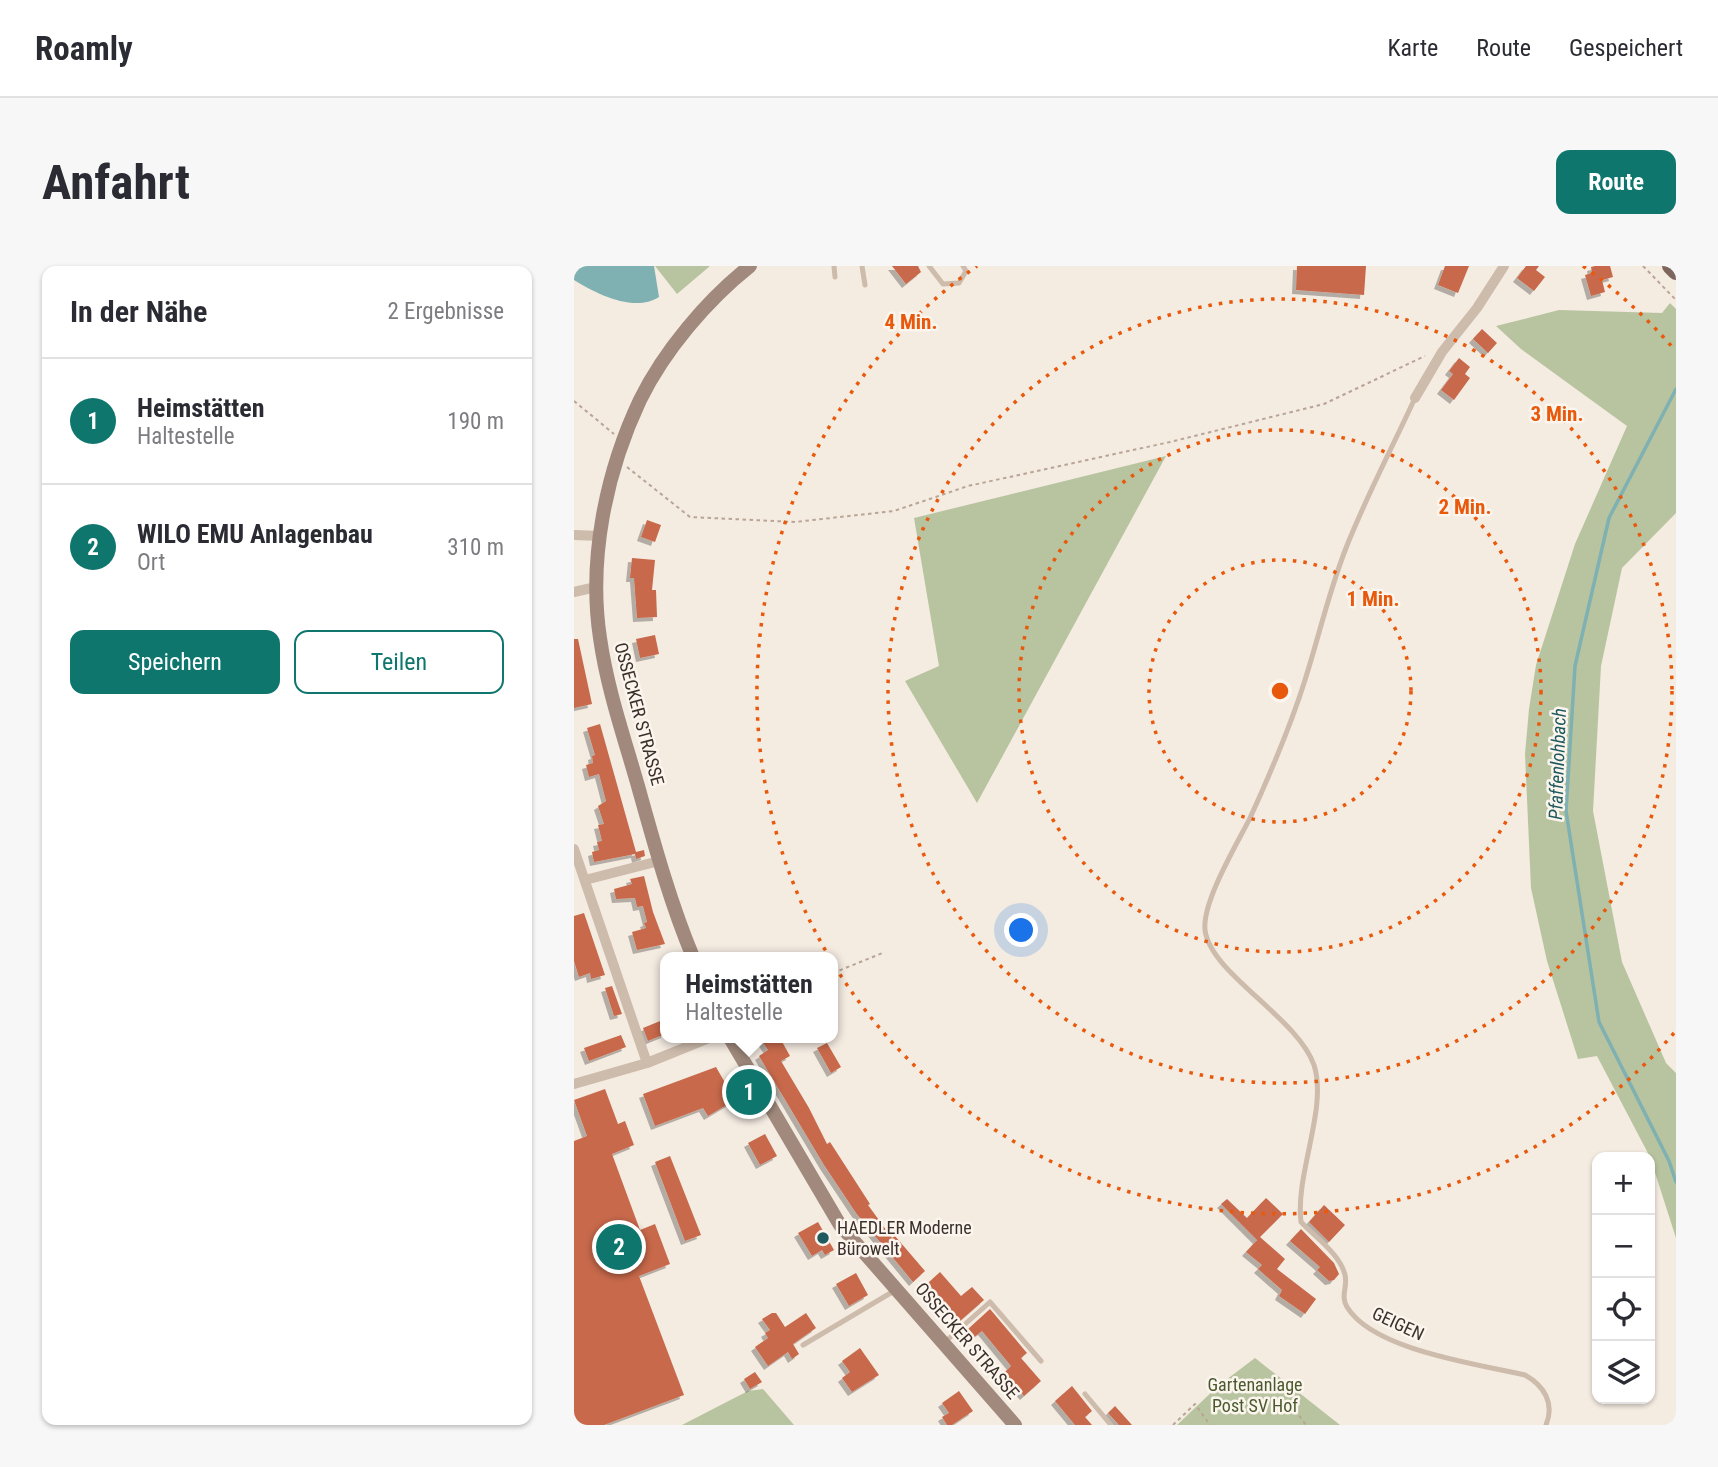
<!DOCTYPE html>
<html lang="de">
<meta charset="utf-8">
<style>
:root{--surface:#fff;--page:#f7f7f7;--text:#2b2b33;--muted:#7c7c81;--line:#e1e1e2;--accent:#0f766e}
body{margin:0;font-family:"Roboto Condensed",sans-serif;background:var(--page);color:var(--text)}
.controls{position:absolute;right:21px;bottom:21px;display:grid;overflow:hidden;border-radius:14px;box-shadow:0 2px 5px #0004}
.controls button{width:63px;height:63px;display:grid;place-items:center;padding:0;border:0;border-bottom:2px solid var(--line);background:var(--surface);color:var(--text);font:35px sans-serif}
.you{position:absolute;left:448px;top:665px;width:24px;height:24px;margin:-18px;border:5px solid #fff;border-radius:50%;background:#1a73e8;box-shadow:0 0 0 10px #1a73e833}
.badge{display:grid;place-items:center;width:46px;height:46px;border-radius:50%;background:var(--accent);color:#fff;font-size:23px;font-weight:700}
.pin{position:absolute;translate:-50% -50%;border:4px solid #fff;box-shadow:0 2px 7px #0006}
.popup{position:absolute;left:86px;top:686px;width:178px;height:91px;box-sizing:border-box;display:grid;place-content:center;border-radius:14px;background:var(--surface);filter:drop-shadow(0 2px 5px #0005);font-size:23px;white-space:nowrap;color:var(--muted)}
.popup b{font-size:26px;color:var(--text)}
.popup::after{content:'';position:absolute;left:50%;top:100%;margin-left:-14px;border:14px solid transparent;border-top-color:var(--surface)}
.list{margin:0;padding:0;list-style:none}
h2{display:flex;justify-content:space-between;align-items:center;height:91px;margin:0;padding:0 28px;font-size:30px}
h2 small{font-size:23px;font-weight:400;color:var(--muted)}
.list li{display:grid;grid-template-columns:46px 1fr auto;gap:21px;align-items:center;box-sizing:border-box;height:126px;padding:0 28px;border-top:2px solid var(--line)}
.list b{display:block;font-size:26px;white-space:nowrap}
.list p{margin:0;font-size:23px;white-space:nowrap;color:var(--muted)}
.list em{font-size:23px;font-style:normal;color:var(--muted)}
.actions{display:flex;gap:14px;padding:21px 28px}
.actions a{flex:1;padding:16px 0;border:2px solid var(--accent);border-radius:14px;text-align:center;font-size:24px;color:var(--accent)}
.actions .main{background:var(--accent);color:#fff}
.icon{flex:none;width:38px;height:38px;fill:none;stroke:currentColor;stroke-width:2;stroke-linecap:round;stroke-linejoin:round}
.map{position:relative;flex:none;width:1102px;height:1159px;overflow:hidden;border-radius:14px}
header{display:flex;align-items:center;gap:42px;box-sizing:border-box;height:98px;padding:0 35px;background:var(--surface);border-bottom:2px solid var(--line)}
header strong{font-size:33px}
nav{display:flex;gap:38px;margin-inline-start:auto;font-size:24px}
.intro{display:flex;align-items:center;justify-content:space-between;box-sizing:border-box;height:168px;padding:0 42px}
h1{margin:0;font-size:49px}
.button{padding:18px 32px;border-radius:14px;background:var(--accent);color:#fff;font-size:24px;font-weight:700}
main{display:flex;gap:42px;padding:0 42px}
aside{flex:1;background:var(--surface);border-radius:14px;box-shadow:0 2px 5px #0004}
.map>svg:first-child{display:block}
.green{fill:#b8c4a0}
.water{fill:#7fb0b2}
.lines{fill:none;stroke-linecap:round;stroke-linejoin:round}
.stream{stroke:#7fb0b2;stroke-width:3.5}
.building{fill:#c8694b;filter:url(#shadow)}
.path{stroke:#b9a596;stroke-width:2;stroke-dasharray:3.5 3.5;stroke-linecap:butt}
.lane{stroke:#cdbbac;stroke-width:5}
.street{stroke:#cdbbac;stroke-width:10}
.secondary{stroke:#a18a7d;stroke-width:14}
.primary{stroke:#7d675c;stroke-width:16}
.ring{fill:none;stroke:#e8590c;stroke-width:3.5;stroke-dasharray:3.5 7}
.poi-dot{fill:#1f5a5e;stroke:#fbf5ee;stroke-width:2.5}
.labels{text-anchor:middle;stroke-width:5;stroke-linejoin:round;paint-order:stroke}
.street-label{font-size:18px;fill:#3b302b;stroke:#fbf5ee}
.poi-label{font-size:18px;fill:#3b302b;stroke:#fbf5ee;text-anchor:start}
.park-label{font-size:18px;fill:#4a5a2e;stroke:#fbf5ee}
.water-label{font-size:19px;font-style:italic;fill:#1f5a5e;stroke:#fbf5ee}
.centre{fill:#e8590c;stroke:#fbf5ee;stroke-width:3.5}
.ring-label{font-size:21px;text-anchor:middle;font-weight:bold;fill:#e8590c;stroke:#fbf5ee;stroke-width:5;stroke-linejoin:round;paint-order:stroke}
</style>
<header>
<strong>Roamly</strong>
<nav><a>Karte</a><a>Route</a><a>Gespeichert</a></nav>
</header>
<div class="intro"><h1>Anfahrt</h1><a class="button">Route</a></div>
<main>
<aside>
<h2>In der Nähe<small>2 Ergebnisse</small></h2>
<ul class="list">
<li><span class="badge">1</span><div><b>Heimstätten</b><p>Haltestelle</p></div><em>190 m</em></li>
<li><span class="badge">2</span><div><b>WILO EMU Anlagenbau</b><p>Ort</p></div><em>310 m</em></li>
</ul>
<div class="actions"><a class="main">Speichern</a><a>Teilen</a></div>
</aside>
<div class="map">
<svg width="1102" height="1159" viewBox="0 0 1102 1159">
<defs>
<filter id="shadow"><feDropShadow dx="-4" dy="4" stdDeviation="0" flood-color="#0004"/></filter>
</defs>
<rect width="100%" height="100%" fill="#f4ebe1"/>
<path class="green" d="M81 0H136L103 28Z
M1096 37 1102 43V247L1048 302 1027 400 1019 545 1048 696 1092 797 1102 807V972L1076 891 1023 790 1004 793 973 695 957 622 951 488 955 443 962 399 1001 278 1053 160 947 83 922 60 985 44 1088 47Z
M592 190 403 537 331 415 365 400 340 252Z
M681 1092 766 1159H603L644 1120Z
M189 1123 220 1159H108L174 1125Z"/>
<path class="water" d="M0 0H80L85 31C60 47 23 28 0 14Z"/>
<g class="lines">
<path class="stream" d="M1102 123 1035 252 1001 400 992 545 1025 756 1095 895 1102 916"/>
</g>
<path class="building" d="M318 0H344L347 6 332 18Z
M723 0H792L790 29 722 24Z
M871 0H895L884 27 864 19Z
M952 0H965L962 4 971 11 960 25 943 12Z
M1021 0H1036L1039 11 1028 14 1031 26 1017 30 1011 9 1018 7 1017 1Z
M908 63 923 77 914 87 899 73Z
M885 92 896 101 891 108 896 112 880 134 867 124 879 108 875 105Z
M73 254 87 259 81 276 67 271Z
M58 292 81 294 78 324H82L83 351 63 352 60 312H56Z
M81 369 85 388 66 392 62 373Z
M0 373H4L18 438 0 442Z
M26 458 62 586 70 584 71 590 62 593 61 588 20 596 18 586 25 584 23 576 28 575 24 559 30 558 24 540 32 535 25 508 15 511 12 499 19 497 18 490 21 489 13 462Z
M70 610 79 646 91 678 63 684 58 666 72 662 70 657 73 656 69 640 63 641 61 632 42 633 40 623 58 618 56 613Z
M10 647 31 709 17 713 16 707 5 711 0 695V650Z
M38 720 48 748 40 750 31 722Z
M91 753V768L74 775 69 762Z
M47 769 52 781 15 795 10 782Z
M186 772H206L216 790 207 795 235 842 253 878 256 876 296 938 294 939 318 972 321 970 351 1005 339 1016 282 947 250 899 185 790 194 784Z
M253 777 267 801 257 807 243 782Z
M142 801 161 834 134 850 129 842 81 860 69 828Z
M31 823 44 858 51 855 60 879 38 888 66 964 81 958 96 998 65 1010 110 1129 30 1159H0V875L13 870 0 834Z
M191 868 203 890 186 899 174 877Z
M96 890 127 969 111 975 81 896Z
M692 932 709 948 686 971 711 993 703 1003 742 1033 731 1048 705 1030 708 1024 684 1003 688 999 672 986 683 974 647 938 653 933 673 952Z
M750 939 771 959 755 976 735 956Z
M244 956 260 984 251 989 248 984 238 990 224 967Z
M727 963 760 997 765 1008 760 1014 755 1015 743 1004 746 1001 716 975Z
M366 1006 387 1030 398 1021 410 1034 386 1055 354 1017Z
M282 1007 294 1029 275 1040 262 1018Z
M416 1043 453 1087 447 1092 467 1115 450 1130 430 1107 437 1100 408 1065 399 1072 393 1064Z
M198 1047H202L211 1061 232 1047 242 1062 219 1078 225 1088 218 1093 214 1086 194 1100 181 1081 194 1072 191 1067 196 1064 188 1053Z
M286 1082 305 1109 278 1126 268 1112 276 1106 268 1095Z
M181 1106 188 1116 176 1123 170 1113Z
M498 1120 518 1145 511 1151 518 1159H501L481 1135Z
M385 1125 399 1145 378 1159H373L368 1151 375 1147 368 1137Z
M541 1140 558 1159H545L534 1147Z"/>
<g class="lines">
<path class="path" d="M1069 0 1102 34
M0 135 40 168
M53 201 116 251 221 256 320 245 394 220 596 176 750 138 851 90
M259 707 311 686
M721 1144 732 1159
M599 1159 621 1138 636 1159"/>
<path class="lane" d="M260 0 261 11
M288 0 291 19
M355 0 369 18 385 17 392 5 389 0
M841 132C818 182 792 231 772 282 755 325 745 370 731 414 716 462 697 506 676 552 663 578 628 636 631 664 636 707 723 751 740 799 754 842 721 908 727 956 741 971 766 988 771 1009 774 1020 766 1030 773 1041 799 1084 903 1098 951 1109 970 1120 981 1137 972 1159
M372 1075 416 1036 467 1095
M229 1079 320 1025
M511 1128 537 1159"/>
<path class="street" d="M841 132 868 86 903 42 930 0
M0 269 27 270
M0 326 22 321
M0 583 73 797
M11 614 85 595
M0 818 73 797 135 772"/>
<path class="secondary" d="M119 691C96 636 80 577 64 520 50 471 33 422 26 372 14 293 32 206 66 134 90 85 133 34 176 0
M156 772 266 959 441 1159"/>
<path class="primary" d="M1096 0 1102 6"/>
</g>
<g class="ring">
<circle cx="706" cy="425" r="131"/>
<circle cx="706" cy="425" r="261"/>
<circle cx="706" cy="425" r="392"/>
<path d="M1100 767A522 522 0 1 1 403 0M1009 0A522 522 0 0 1 1100 83"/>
</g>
<circle class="poi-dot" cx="249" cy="972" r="7"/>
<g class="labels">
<g class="street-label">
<text transform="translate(65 448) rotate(75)" y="6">OSSECKER STRASSE</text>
<text transform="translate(824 1058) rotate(25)" y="6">GEIGEN</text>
<text transform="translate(393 1075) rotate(49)" y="6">OSSECKER STRASSE</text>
</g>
<g class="poi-label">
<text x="263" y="968">HAEDLER Moderne<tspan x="263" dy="21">Bürowelt</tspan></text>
</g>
<g class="park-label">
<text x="681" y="1125">Gartenanlage<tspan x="681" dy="21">Post SV Hof</tspan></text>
</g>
<g class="water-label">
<text transform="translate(983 498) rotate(-88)" y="7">Pfaffenlohbach</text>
</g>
</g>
<circle cx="706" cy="425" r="10" class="centre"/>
<g class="ring-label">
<text x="337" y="63">4 Min.</text>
<text x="983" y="155">3 Min.</text>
<text x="891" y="248">2 Min.</text>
<text x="799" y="340">1 Min.</text>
</g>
</svg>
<div class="controls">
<button>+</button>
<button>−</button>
<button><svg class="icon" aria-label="locate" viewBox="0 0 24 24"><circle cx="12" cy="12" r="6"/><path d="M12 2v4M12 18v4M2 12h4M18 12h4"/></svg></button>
<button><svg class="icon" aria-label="layers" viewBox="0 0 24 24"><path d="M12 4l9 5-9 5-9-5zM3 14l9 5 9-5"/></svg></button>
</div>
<div class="you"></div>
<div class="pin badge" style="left:175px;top:826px">1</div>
<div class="popup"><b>Heimstätten</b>Haltestelle</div>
<div class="pin badge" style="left:45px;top:981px">2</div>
</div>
</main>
